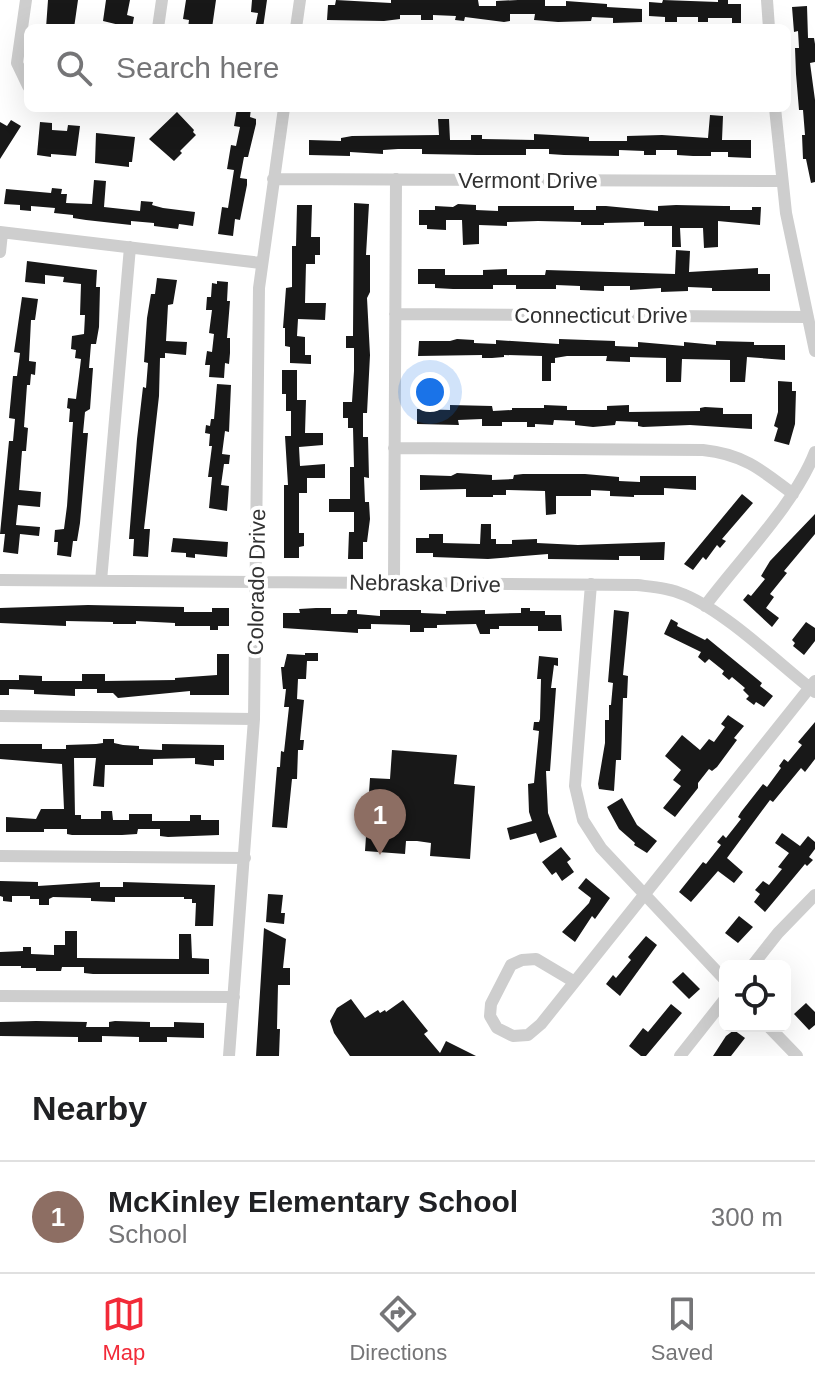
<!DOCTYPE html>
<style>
:root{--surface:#fff;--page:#f6f6f6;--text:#202124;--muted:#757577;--line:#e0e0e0;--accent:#f22a38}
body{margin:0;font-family:Helvetica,sans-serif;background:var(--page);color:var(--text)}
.controls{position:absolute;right:24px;bottom:24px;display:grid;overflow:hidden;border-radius:12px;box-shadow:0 8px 32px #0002}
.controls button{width:72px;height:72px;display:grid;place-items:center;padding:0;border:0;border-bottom:2px solid var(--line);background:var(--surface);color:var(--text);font:40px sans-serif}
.you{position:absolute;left:430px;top:392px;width:28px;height:28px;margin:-20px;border:6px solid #fff;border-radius:50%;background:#1a73e8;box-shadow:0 0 0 12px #1a73e833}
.badge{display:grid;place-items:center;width:52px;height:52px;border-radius:50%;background:var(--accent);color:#fff;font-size:26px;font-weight:700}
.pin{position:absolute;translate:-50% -66px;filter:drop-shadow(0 2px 4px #0008)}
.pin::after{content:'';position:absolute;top:42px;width:28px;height:24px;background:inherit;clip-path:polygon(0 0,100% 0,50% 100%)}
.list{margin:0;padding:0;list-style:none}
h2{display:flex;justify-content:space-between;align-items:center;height:104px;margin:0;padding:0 32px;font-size:34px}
h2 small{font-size:26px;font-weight:400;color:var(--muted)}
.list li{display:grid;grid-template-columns:52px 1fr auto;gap:24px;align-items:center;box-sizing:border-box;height:112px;padding:0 32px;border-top:2px solid var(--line)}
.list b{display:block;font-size:30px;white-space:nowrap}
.list p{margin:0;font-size:26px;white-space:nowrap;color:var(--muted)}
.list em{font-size:26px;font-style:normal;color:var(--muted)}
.icon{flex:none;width:44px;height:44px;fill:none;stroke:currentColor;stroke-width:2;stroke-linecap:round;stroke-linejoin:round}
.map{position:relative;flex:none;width:815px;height:1056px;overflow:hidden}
.search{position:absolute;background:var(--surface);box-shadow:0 8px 32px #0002;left:24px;right:24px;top:24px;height:88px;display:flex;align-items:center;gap:20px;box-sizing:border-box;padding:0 28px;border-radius:12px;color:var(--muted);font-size:30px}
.sheet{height:216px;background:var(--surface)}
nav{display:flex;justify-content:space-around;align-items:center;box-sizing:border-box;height:112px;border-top:2px solid var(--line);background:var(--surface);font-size:22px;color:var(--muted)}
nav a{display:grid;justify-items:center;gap:4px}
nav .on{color:var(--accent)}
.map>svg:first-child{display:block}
.building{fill:#181818}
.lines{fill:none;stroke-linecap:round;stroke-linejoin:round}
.minor{stroke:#cecece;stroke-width:12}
.labels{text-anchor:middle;stroke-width:8;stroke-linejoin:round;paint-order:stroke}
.street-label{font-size:22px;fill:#313131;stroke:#fff}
</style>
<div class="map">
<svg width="815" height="1056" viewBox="0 0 815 1056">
<rect width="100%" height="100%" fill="#fff"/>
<path class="building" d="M48 0H78L74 28H46Z
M106 0H130L127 15 134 17 132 28 103 21Z
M186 0H216L212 28H188L189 20 183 19Z
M252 0H267L263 28H255L258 13 251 12Z
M336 0 391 3V0H478L479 6H496V1L518 0H545V6H566V1L607 4V7L642 9V22L613 23V18L592 17 591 21 558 22 534 20 535 14H510V21L504 22 465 17 464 21 455 20 456 16 433 15V20H421V15H400V19L384 21 327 20 328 5H335Z
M663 0 718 2V0H728V4H741V23H732V18H708V22H698V17H677V22H665V17L649 16V2L662 3Z
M807 6 808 38H814L815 44V62L810 63 815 100V182L811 183 806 159H803L802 135H805L803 110H799L796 74 795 48H799L798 31 794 32 792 7Z
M237 108H251L250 117 256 119V124L248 157H244L240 178 247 179V185L240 220 235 219 233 236 218 234 222 207 228 208 234 170 227 169 231 145 236 146 240 127 234 126Z
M177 112 194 130 193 132 196 135 180 151 182 153 174 161 149 139Z
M710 115 723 116 722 140H751V158L728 157V152H711V156H693L677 155V150H656V155H644V151L619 150V156L564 155 549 154V149H526V155H477L422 154V149H398L383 150V154L350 152V156L309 155V140L341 141V138L352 136 439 135 438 119H449L450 140H471V135H482V139L534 140V134L589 137V141H627V136L662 135 708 138Z
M11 120 21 126 0 159V122L7 126Z
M40 122 52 123V130L67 131 68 125 80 126 76 156 51 154V157L37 155Z
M96 133 135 137 132 162H129V167L95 163Z
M94 180 106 181 104 207 140 211 141 201 153 202 152 205 163 208 195 212 193 226 179 224 178 229 154 226V223L131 221V225L86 220 73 218V215L54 213 55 208 31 206V211L20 210V205L4 204 6 189 51 193 52 188 62 189 61 194H67L66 203 92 204Z
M354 203 369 204 366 255H370V292L367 298 370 355 367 413H363V437H368L369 478 364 477 365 502H369L370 519 367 542H363V559H348L349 532H354V512H329V499H350V467H354L353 428H348V418H343V402H352L354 371V348H346V336H353Z
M458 204 476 205V210L498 211V206H574V210H596V206H606L658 211V206L676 205 724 206H730V210H752V207H761L760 225 718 221V247L704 248 703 228H680L681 247H672V226H644V222L604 223V225H581V222L538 221 507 222V226L479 225V244L463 245 462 220H446V230L427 229V225H419V210H435V206L453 207Z
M297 205H312L311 237H320V255H315V264H306L305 303H326L325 320 298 319 297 336 305 337V355H311V364L290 363V347L285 346V328H283L286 288 292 287V246H296Z
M676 250 690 251 689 272 758 268V274H770V291H712V288L688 287V291L661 292V288L630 290V286H604V291L580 290V286L556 285V289H516V285H493V289H453L435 288V284H418V269H445V275H483V270L507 269V275H545L546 270 675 274Z
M27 261 97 270 96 287H100L99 327 96 344H91L89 368H93L90 409 85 412 83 433H88L80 523 77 541H73L71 557 57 555 58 542H54L55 530 64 529 67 506 73 422H69L70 409 67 408 68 398 76 399 79 376 81 359 75 358 76 350 71 349 72 336 84 334 85 315H80L81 284 63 282 64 277 45 275V284L25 282Z
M157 278 177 280 173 304 168 305 166 341 187 342 186 355 165 353V358H160L159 396 144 529H150L148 557 133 556 134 539H129L137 439 143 387 146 388 148 363 144 362 147 318 151 294H155Z
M217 281 228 282 227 301H230L227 338H230V353L229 364 225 363 224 378 209 377 210 365H205L207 351 212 352 214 334 209 333 212 310H206L207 297H211L212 283 217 284Z
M22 297 38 299 35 320H31L29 361 36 362 35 375 31 374 30 385H27L24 427 28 428 26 451H22L19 490 41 492 40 507 18 505 16 525 40 527 39 536 20 534 18 554 3 552 5 534H0L9 441H13L15 419 9 418 13 376H17L20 353 14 352Z
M457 339 474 340V343L496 344V340L559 344V339L615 341V346L638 347V342L684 346V342L716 345V341L754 342V345H785V360L747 357 745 382H730V360L682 359 681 382H666V358L630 357V362L606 361 607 356H567L555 358V363H551V381H542V356L504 355V357L492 358H482V355L418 356 419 341H450Z
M282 370H297V400H306L305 433H323V445L299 447 300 466 325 464V478H307V493H299V533H304V546L299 547V558H284V485H288L285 436H291V411H286V394H282Z
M778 381 792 382V391H796L795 424 789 445 774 441 778 428 774 426 778 412Z
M217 384 231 385 229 432 225 431 222 454 230 455 229 464H224L221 485 229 486 227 511 209 508 212 477H208L212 446H209L210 434 205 433 206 425 210 426 211 419H214Z
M450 405 492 406 493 411 512 410V408H544V405L567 406V410H607V406L629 405V412L700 411V408L705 407 723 408V414H752V429L690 425 643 427 638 426V422L616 421 615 425 593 427 575 425V421L554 420 553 425 535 424V427H527V422H502V426H482V419L458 420 459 425 417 424V409L450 410Z
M457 473 492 475V480L513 479 514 475 523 474H585L619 477V481L640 482V476H696V490L664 488V495H634V497L610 496V491L591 490V496H556V514L546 515 545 491 506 490V495H493V497H466V489L420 490V475L451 476Z
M742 494 753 503 722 539 726 541 720 548 717 545 706 560 703 557 693 570 684 564Z
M815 514V534L784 571 787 573 770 594 774 597 766 608 779 618 772 627 743 600 748 594 751 596 765 579 761 576 770 561Z
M481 524H491V539H496V544H512V540L537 539V543L578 545 665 542 664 560H640V556H619V560L548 559V554L488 559 433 557V553H416V538H429V534H443V543L480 544Z
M173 538 228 542 227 557 195 554V558L186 557V553L171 552Z
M88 605 184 607V612H212V608H229V626H218V630H210V626H175V623L136 621V624H113V622L66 621V626L0 623V608Z
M316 608H331V614H347L348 610H357V614L380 616V610H421V613L446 614V611L485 610V614L521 613V608H530V611H545V615H561L562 631H538V626H499V629H490V634H480L476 624 437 625V628H424V632H410V625L371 624V629H358V633L283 628V613H300L299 609Z
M614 610 629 612 623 675 628 676 627 698H623L621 760H616L614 791 599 789 598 784 605 743V720H609V705H611L613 683 608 682Z
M671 619 678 623 677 626 705 640 707 638 762 683 760 686 773 696 764 707 756 702 754 705 746 699 749 696 743 690 745 688 732 677 729 680 722 674 724 671 709 659 705 663 698 657 701 652 664 634Z
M806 622 815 628V641L804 655 793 646 795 643 792 640Z
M305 653H318V661H307L306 679H298L297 699 304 700 300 740H304L303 750H298L297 779H292L287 828 272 827 277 767H280L281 751 284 752 289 707H284L286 689H283L281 667H284L287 654 305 655Z
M217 654H229V695H190V691L118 698 113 693H97V689H75V696L34 694V690L9 689V695H0V680H19V675L42 676V681H82V674H105V681L175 680V678L217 675Z
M539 656 558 658V666L554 665 551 688H556L550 771H546L548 813 557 837 540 843 536 833 510 840 507 828 532 821 529 812 528 784 534 783 539 731 533 730 534 722H539L540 719 541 679H537Z
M728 715 744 726 734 738 737 740 717 767 712 771 709 769 698 783V788L675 817 663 808 681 786 673 780 681 770 665 756 682 735 700 750 709 739 714 742 725 727 721 724Z
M815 722V759L805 772 801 768 773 802 770 800 727 858 743 872 734 883 718 871 691 902 679 892 703 862 706 864 721 845 717 842 723 835 726 838 741 819 738 817 741 812 763 784 767 787 781 768 779 766 784 759 788 762 802 745 798 742Z
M103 739H114V743L123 745 139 746V749L162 750V744L224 745V760H214V766L195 764V758L153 759V765H105L104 787 93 786 96 758H74L75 815H81V819H101V811H112L113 820H129V814H152V821H190V815H201V820H219V835L168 837 160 836V829H138L137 834 122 835H72L67 834V829H44V832H6V817L36 819 41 809H64L62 764 0 759V744H42V749H66V745L96 744 103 743Z
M392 750 457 755 454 784 475 786 470 859 430 856 431 843 417 841H406L405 854 365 851 370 778 390 779Z
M622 798 637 825 657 841 647 853 634 845 635 843 619 829 607 807Z
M782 833 800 846 808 836 815 842V849L809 857 813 860 807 866 805 864 765 912 754 902 760 894 755 890 763 881 769 885 782 869 778 867 789 853 775 843Z
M561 847 571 859 567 862 574 872 562 881 556 872 552 875 542 862Z
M586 878 610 898 595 919 592 916 575 942 562 932 589 903 591 898 578 888Z
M0 881 38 882V886L100 882V887H123V882L215 885 213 926H195L196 903H192V899H184V897H115V902L91 901V898L53 897 49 899V905H39V899H30V896H12V902L3 901V897L0 896Z
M268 894 283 895 281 913H285L284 924 266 922Z
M739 916 753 927 738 943 725 933Z
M264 928 286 939 283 968H290V985H278L277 1029H280L279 1056H256Z
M65 931H77V958L179 959V934H191L192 958 209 959V974H93L84 973V967H62L61 971H36V968H21V966H0V952L23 951V947H31V954L54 955V945H65Z
M646 936 657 945 620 996 606 984 613 975 616 978 631 960 628 957Z
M683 972 700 989 689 999 672 982Z
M351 999 365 1018 378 1010 380 1013 385 1010 386 1012 403 1000 428 1031 424 1034 440 1053 446 1041 476 1056H350L334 1033 330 1021 337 1008Z
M806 1003 815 1012V1025L809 1030 794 1014Z
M671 1004 682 1013 646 1056H641L629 1046 643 1028 648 1032Z
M36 1021 87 1022 86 1027H109V1022L115 1021 150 1022V1027H174V1022L204 1023V1038L167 1037V1042H139V1037L102 1036V1042H78V1037L0 1036V1022Z
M734 1030 745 1038 731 1056H713L726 1036Z"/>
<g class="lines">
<path class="minor" d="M26 0 17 63 28 86
M767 0 769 28
M158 28 162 0
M296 28 300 0
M775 108 786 213 815 351
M273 179 782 181
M0 232 261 263
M0 252 2 233
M395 314 808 317
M394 448 703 450C743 454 762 470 793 494
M0 580 637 585C653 587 670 588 685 595 727 613 778 663 815 692
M101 581 130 247
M394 582 396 179
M591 584 575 786 583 820 601 848 725 980
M705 606C740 559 795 504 815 452
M0 716 254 719
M0 856 245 858
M752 966 778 933 815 895
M573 981 536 959 522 960 511 965 491 1004 490 1016 497 1028 513 1036 528 1035 541 1024 815 681
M0 996 234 997
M768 1026 797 1056
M229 1056 254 719 259 288 284 108
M680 1056 725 999"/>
</g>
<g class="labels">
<g class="street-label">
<text x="528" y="188">Vermont Drive</text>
<text x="601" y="323">Connecticut Drive</text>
<text transform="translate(256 582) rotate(-89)" y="8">Colorado Drive</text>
<text transform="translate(425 583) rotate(1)" y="8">Nebraska Drive</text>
</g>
</g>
</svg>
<div class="controls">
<button><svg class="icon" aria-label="locate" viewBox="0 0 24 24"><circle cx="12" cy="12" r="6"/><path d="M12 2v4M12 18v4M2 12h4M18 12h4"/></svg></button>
</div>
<div class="you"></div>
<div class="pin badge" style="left:380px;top:855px;background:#8d6e63">1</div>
<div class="search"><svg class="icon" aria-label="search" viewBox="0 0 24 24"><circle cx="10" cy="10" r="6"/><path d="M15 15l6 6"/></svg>Search here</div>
</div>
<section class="sheet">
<h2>Nearby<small></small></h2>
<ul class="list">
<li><span class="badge" style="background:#8d6e63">1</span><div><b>McKinley Elementary School</b><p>School</p></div><em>300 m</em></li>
</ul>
</section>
<nav>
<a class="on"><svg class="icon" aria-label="map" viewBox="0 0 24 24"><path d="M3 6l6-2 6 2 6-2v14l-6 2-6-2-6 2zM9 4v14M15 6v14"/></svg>Map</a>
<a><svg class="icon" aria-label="directions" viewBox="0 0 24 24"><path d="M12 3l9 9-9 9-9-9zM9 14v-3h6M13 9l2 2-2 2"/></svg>Directions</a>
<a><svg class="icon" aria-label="saved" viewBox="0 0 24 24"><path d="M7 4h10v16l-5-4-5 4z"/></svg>Saved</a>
</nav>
